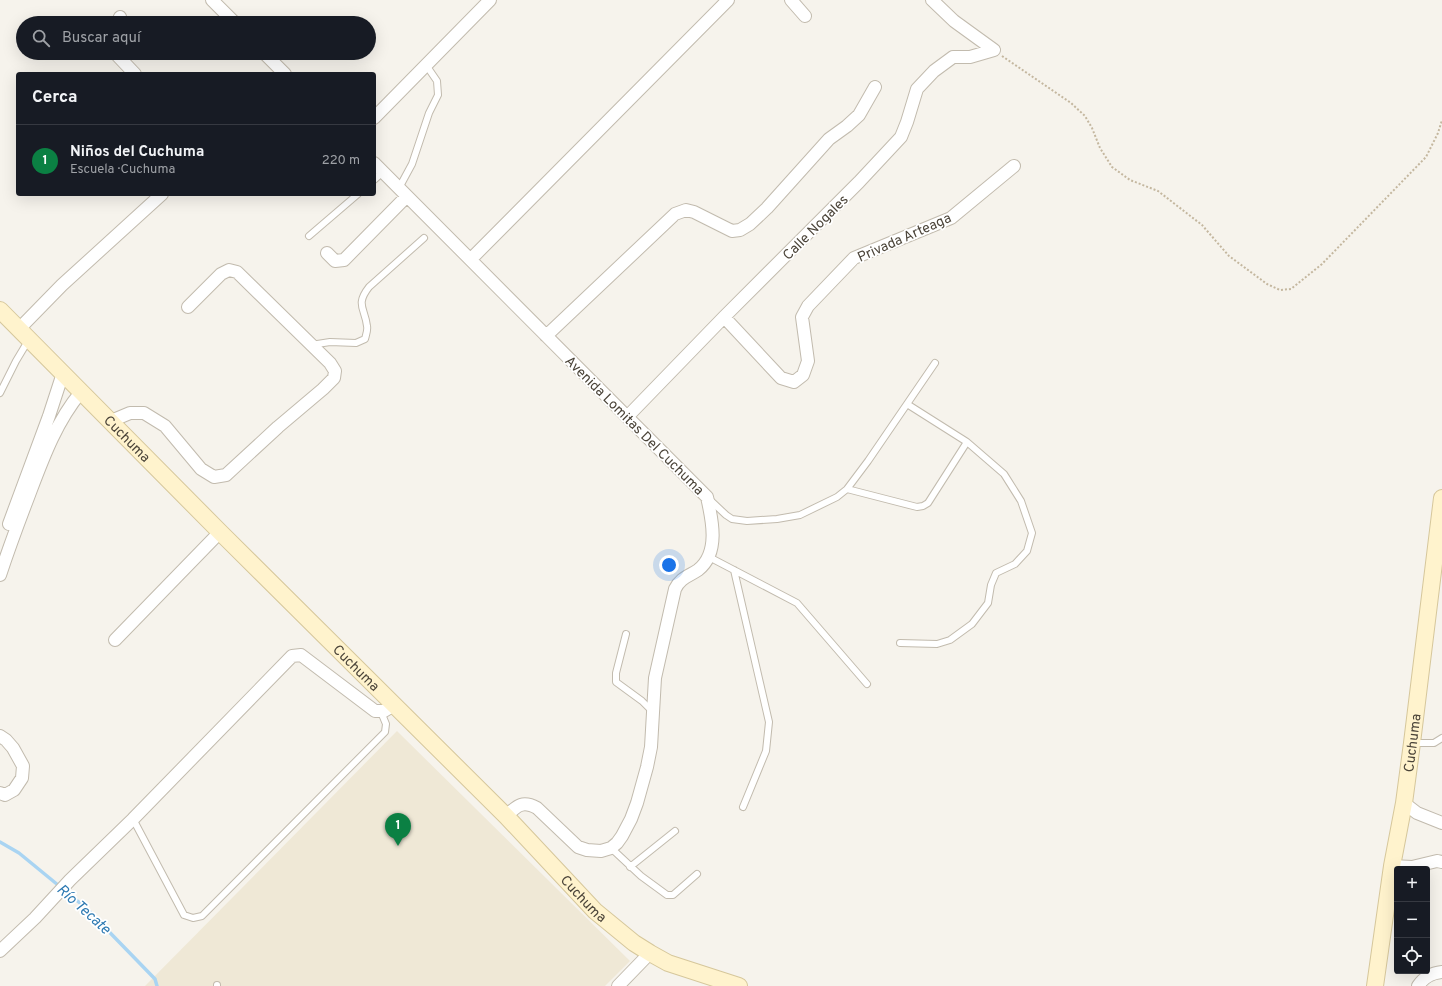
<!DOCTYPE html>
<html lang="es">
<meta charset="utf-8">
<style>
:root{--surface:#171b24;--page:#20242c;--text:#f1f3f6;--muted:#9ea1a6;--line:#363941;--accent:#0b8043}
body{margin:0;font-family:Overpass,sans-serif;background:var(--page);color:var(--text)}
.controls{position:absolute;right:12px;bottom:12px;display:grid;overflow:hidden;border-radius:4px;box-shadow:0 4px 16px #0002}
.controls button{width:36px;height:36px;display:grid;place-items:center;padding:0;border:0;border-bottom:1px solid var(--line);background:var(--surface);color:var(--text);font:20px sans-serif}
.you{position:absolute;left:669px;top:565px;width:14px;height:14px;margin:-10px;border:3px solid #fff;border-radius:50%;background:#1a73e8;box-shadow:0 0 0 6px #1a73e833}
.badge{display:grid;place-items:center;width:26px;height:26px;border-radius:50%;background:var(--accent);color:#fff;font-size:13px;font-weight:700}
.pin{position:absolute;translate:-50% -33px;filter:drop-shadow(0 1px 2px #0008)}
.pin::after{content:'';position:absolute;top:21px;width:14px;height:12px;background:inherit;clip-path:polygon(0 0,100% 0,50% 100%)}
.list{margin:0;padding:0;list-style:none}
h2{display:flex;justify-content:space-between;align-items:center;height:52px;margin:0;padding:0 16px;font-size:17px}
h2 small{font-size:13px;font-weight:400;color:var(--muted)}
.list li{display:grid;grid-template-columns:26px 1fr auto;gap:12px;align-items:center;box-sizing:border-box;height:72px;padding:0 16px;border-top:1px solid var(--line)}
.list b{display:block;font-size:15px;white-space:nowrap}
.list p{margin:0;font-size:13px;white-space:nowrap;color:var(--muted)}
.list em{font-size:13px;font-style:normal;color:var(--muted)}
.icon{flex:none;width:22px;height:22px;fill:none;stroke:currentColor;stroke-width:2;stroke-linecap:round;stroke-linejoin:round}
.map{position:relative;flex:none;width:1442px;height:986px;overflow:hidden}
.search{position:absolute;background:var(--surface);box-shadow:0 4px 16px #0002;left:16px;top:16px;width:360px;height:44px;display:flex;align-items:center;gap:10px;box-sizing:border-box;padding:0 14px;border-radius:22px;color:var(--muted);font-size:15px}
.panel{position:absolute;background:var(--surface);box-shadow:0 4px 16px #0002;left:16px;top:72px;width:360px;height:124px;border-radius:4px}
.map>svg:first-child{display:block}
.education{fill:#efe8d6}
.lines{fill:none;stroke-linecap:round;stroke-linejoin:round}
.stream{stroke:#a9d4f2;stroke-width:3.5}
.lane-casing{stroke:#c2bbae;stroke-width:8}
.street-casing{stroke:#c2bbae;stroke-width:14}
.secondary-casing{stroke:#d6c79b;stroke-width:18}
.path{stroke:#c4b79f;stroke-width:2;stroke-dasharray:2 2;stroke-linecap:butt}
.lane{stroke:#fff;stroke-width:6}
.street{stroke:#fff;stroke-width:12}
.secondary{stroke:#fff3cd;stroke-width:16}
.labels{text-anchor:middle;stroke-width:3.5;stroke-linejoin:round;paint-order:stroke}
.street-label{font-size:14px;fill:#4b4439;stroke:#fff}
.water-label{font-size:15px;font-style:italic;fill:#2e7ab2;stroke:#fff}
</style>
<div class="map">
<svg width="1442" height="986" viewBox="0 0 1442 986">
<rect width="100%" height="100%" fill="#f6f3ec"/>
<path class="education" d="M397 731 630 961 605 986H145Z"/>
<g class="lines">
<path class="stream" d="M0 842 19 853 86 908 155 979 157 986"/>
<g class="lane-casing">
<path id="lane" d="M374 180 383 172
M399 188 412 164 429 113 438 95 437 81 426 65
M309 236 358 194
M311 345 330 342 356 343 365 339C366 335 368 330 367 326 365 308 355 305 369 287L424 238
M0 393 16 361 28 341
M847 489 917 507 923 506 928 503 967 442 907 404
M709 499 726 515 732 519 747 521 777 519 800 515 837 497 847 489 868 461 935 363
M709 557 797 603 867 684
M734 570 769 722 766 751 743 807
M626 634 616 673V682L642 701 653 712
M900 643 937 644 950 640 972 624 988 603 991 585 996 573 1015 564 1027 551 1032 533 1021 501 1004 474 967 442
M1412 743H1434L1442 738
M133 819 184 915 193 918 202 916 385 732 386 724 381 712
M611 848 641 876 667 895H673L697 874
M630 867 675 831
M217 986V985"/>
</g>
<g class="street-casing">
<path id="street" d="M212 0 235 23
M791 0 805 16
M932 0 954 21 994 50
M118 23 120 17
M115 53 135 74
M264 53 285 74
M374 118 490 0
M374 163 707 497C712 519 720 553 698 570 689 576 680 578 675 589L655 678 651 747 647 767 637 803 631 819 622 836 617 843 611 848 601 851 587 850 578 847 537 808C522 800 517 806 506 816
M327 253 335 261 344 260 407 196
M471 259 728 0
M724 317 781 378 794 382 803 375 808 361 802 317 808 306 854 258 951 218 1014 166
M19 329 62 285 162 194
M546 336 675 214 686 210 694 212 732 231 740 230 750 224 767 208 829 139 847 126 859 115 875 87
M628 416 724 317 859 182 901 137 907 122 917 89 934 71 953 57H970L994 50
M111 421 130 413H144L165 426 201 469 214 477 226 475 278 427 323 389 334 378 335 371 330 363 237 272 229 270 221 274 188 307
M9 524 49 416 63 373
M0 575C9 548 19 521 29 495 43 458 56 422 81 392
M115 640 220 532
M0 736 6 740 13 748 23 766 22 778 14 790 5 795 0 793
M1404 803 1417 813 1442 823
M1392 866 1412 867 1437 861 1442 862
M0 951 35 918 70 880 133 819 292 656 301 655 375 711H384L394 705
M618 986 650 953
M1418 986C1424 977 1431 973 1442 972"/>
</g>
<g class="secondary-casing">
<g id="secondary">
<path id="s1" d="M0 310 220 532 506 816 595 911 634 943 650 953 668 963 739 986"/>
<path id="s2" d="M1375 986 1392 866 1404 803 1412 743 1442 498"/>
</g>
</g>
<path class="path" d="M1002 56 1071 103 1085 116 1092 128 1100 148 1112 167 1130 180 1158 191 1202 225 1229 256 1267 284 1280 290 1291 289 1322 264 1426 157 1438 133 1442 120"/>
<use href="#lane" class="lane"/>
<use href="#street" class="street"/>
<use href="#secondary" class="secondary"/>
</g>
<g class="labels">
<g class="street-label">
<text transform="translate(815 227) rotate(-45)" y="5">Calle Nogales</text>
<text transform="translate(904 237) rotate(-24)" y="5">Privada Arteaga</text>
<text transform="translate(635 425) rotate(45)" y="5">Avenida Lomitas Del Cuchuma</text>
<text dy="5" stroke="none"><textPath href="#s1" startOffset="181">Cuchuma</textPath></text>
<text dy="5" stroke="none"><textPath href="#s1" startOffset="505">Cuchuma</textPath></text>
<text dy="5" stroke="none"><textPath href="#s2" startOffset="246">Cuchuma</textPath></text>
<text dy="5" stroke="none"><textPath href="#s1" startOffset="829">Cuchuma</textPath></text>
</g>
<g class="water-label">
<text transform="translate(84 909) rotate(42)" y="5">Río Tecate</text>
</g>
</g>
</svg>
<div class="controls">
<button>+</button>
<button>−</button>
<button><svg class="icon" aria-label="locate" viewBox="0 0 24 24"><circle cx="12" cy="12" r="6"/><path d="M12 2v4M12 18v4M2 12h4M18 12h4"/></svg></button>
</div>
<div class="you"></div>
<div class="pin badge" style="left:398px;top:846px">1</div>
<div class="search"><svg class="icon" aria-label="search" viewBox="0 0 24 24"><circle cx="10" cy="10" r="6"/><path d="M15 15l6 6"/></svg>Buscar aquí</div>
<section class="panel">
<h2>Cerca<small></small></h2>
<ul class="list">
<li><span class="badge">1</span><div><b>Niños del Cuchuma</b><p>Escuela · Cuchuma</p></div><em>220 m</em></li>
</ul>
</section>
</div>
